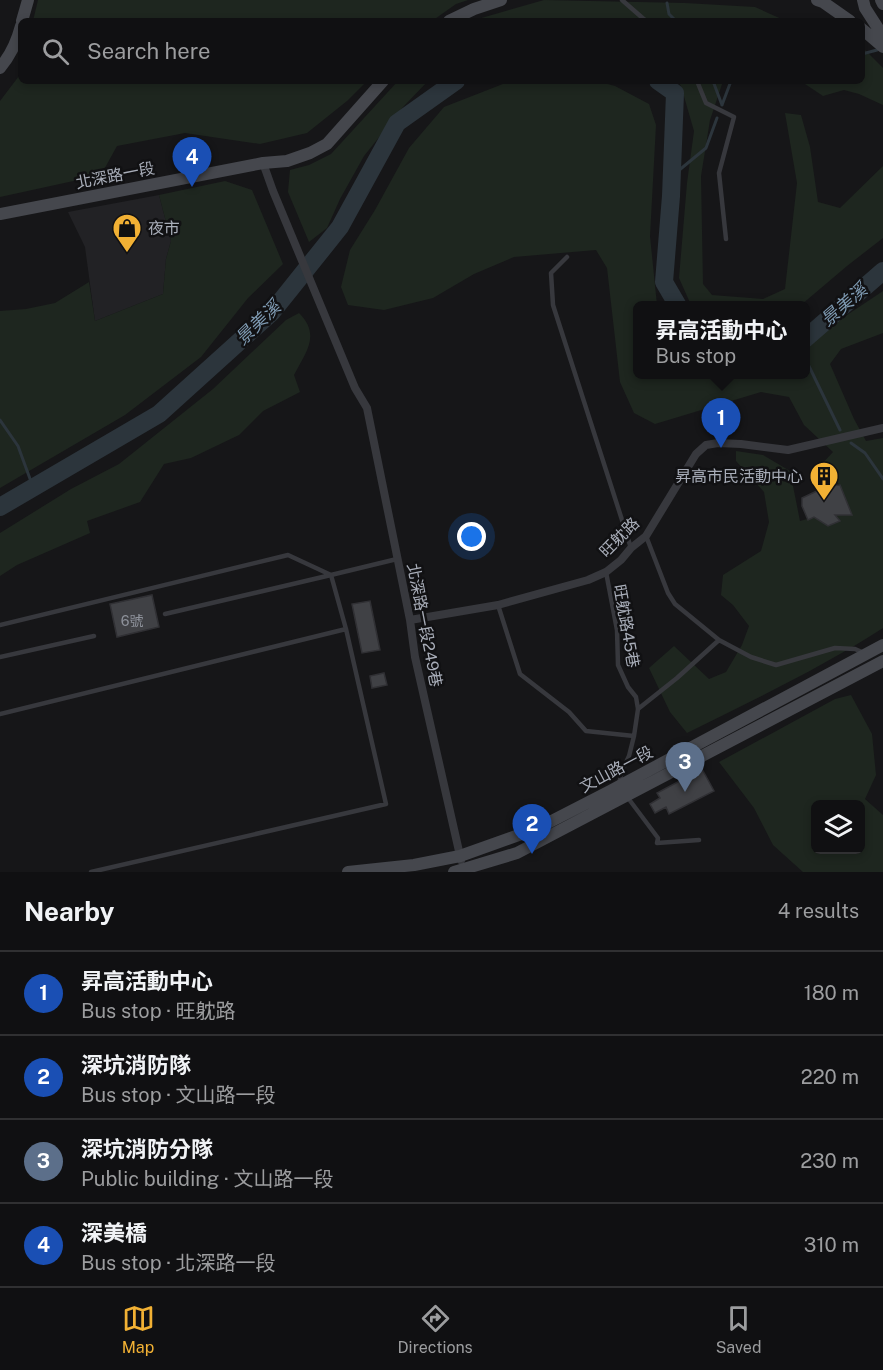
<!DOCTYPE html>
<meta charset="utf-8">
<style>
:root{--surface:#101012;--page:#19191b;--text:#f1f3f6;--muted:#9c9d9f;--line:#303032;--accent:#f2b134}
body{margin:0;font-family:"Public Sans","Noto Sans TC",sans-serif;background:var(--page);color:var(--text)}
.controls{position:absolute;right:18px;bottom:18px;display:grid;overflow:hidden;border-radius:9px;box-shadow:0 3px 9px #0003}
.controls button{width:54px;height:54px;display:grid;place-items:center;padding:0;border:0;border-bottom:2px solid var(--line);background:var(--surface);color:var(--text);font:30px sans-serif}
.you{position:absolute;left:472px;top:537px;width:21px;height:21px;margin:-15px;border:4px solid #fff;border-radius:50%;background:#1a73e8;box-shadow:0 0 0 9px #1a73e833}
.badge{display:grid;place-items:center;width:39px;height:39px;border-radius:50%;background:var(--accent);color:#fff;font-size:20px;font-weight:700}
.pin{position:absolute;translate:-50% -50px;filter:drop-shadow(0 2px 3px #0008)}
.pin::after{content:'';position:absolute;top:32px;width:21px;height:18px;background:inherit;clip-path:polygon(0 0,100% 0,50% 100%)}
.popup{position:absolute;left:633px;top:301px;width:177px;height:78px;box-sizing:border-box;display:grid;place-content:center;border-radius:9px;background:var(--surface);filter:drop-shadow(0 2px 4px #0005);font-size:20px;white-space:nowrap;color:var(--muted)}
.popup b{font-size:22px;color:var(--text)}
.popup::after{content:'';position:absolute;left:50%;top:100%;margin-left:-12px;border:12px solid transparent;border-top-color:var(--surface)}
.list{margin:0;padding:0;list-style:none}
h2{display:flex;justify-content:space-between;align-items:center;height:78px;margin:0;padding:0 24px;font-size:26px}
h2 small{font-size:20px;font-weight:400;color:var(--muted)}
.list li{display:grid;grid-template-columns:39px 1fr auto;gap:18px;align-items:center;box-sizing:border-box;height:84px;padding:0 24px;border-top:2px solid var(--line)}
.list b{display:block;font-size:22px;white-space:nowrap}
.list p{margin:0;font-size:20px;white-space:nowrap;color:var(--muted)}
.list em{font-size:20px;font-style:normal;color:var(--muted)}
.icon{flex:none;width:33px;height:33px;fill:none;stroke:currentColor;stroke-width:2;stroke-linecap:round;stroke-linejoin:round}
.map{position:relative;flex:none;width:883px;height:872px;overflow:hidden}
.search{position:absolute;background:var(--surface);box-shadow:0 3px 9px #0003;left:18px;right:18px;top:18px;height:66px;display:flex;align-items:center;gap:15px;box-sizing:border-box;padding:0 21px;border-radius:9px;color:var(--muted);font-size:22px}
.sheet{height:414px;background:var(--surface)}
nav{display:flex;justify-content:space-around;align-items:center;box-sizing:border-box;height:84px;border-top:2px solid var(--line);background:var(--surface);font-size:16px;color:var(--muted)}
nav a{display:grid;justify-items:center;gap:3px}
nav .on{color:var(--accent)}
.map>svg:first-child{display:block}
.built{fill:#222225}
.green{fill:#1e261f;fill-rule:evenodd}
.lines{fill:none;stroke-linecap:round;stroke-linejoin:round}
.stream{stroke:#2c353c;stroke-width:3}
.river{stroke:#2c353c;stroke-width:18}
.building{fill:#404145;stroke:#303034;stroke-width:1.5}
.lane{stroke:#37383d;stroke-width:4.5}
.street{stroke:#37383d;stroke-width:8}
.secondary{stroke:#45474d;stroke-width:12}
.labels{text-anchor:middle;stroke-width:5;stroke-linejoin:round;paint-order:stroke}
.number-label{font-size:14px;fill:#8e929b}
.street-label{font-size:16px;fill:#a8adb8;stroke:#111113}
.poi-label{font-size:16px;fill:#a8adb8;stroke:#111113;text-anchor:start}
.water-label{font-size:18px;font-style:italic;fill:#7f9bb3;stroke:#111113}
</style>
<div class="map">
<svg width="883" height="872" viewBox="0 0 883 872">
<rect width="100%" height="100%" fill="#161618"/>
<path class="built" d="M159 195 171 241 166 259 163 294 95 321 85 247 68 212Z"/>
<path class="green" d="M38 0H468L456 4 432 21H33Z
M544 0 685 3 755 7 786 21H471Z
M862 47 883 68V105L859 94 844 90 823 96 802 82 862 81Z
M21 68V81H367L347 101 307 133 260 144 185 133 117 146 101 175 0 197V101L19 76Z
M398 81H428L404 106 364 156 340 199 327 228 309 242 288 192 290 170 309 165 331 154Z
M519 81H596L615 86 649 104 656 125 650 236 657 305 637 306V374H701L707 377 716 374H805V339L841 319 883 291V333L841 349 830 364 854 419 866 441 883 438V628C821 668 753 700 687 733L670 712 649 668 674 646 709 679 726 672 742 645 749 626 733 605 721 595 723 575 761 551 769 522 764 492 736 461V451L763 455 790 471 800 521 814 517 839 521 835 515H852L840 485 819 467 833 452 804 425 789 397 761 392 655 424 634 413 620 382 607 268 596 250 514 257 474 274 433 298 384 310 348 305 341 287 350 250 375 210 409 148 444 107 508 82Z
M677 81H723L710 120 701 176 703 284 712 295 763 299 785 289 797 183 785 113 801 115 810 147 818 202 840 208 883 166V238L847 266 801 305H691L679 278 687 183 694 131 681 86Z
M225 181 252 190 283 264 248 298 201 357 125 415 0 488V311L26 309 55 303 89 282 95 321 163 294 166 259 171 241 159 195Z
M299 313C321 335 306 352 294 375L300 392 263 411 239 435 191 458 164 464 140 502 87 521 90 533 17 565 0 576V533L71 489 119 464 213 389 286 320Z
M851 695 872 734 876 775 865 799 883 815V872H803L773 845 754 808 719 762 835 699ZM816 804H860V850H816Z"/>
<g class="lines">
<path class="stream" d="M667 3 669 14 676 21
M862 54 877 50
M713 81 722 105
M722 105 731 81
M672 176 706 148 717 118
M805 358 840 430
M0 420 18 446 33 487
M851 443 865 453 883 479"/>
<path class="river" d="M658 81 675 93 671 196 664 282 678 306
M805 339 883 271
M0 507 159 414 272 312 340 227 397 123 456 81"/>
</g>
<path class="building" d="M826 480 829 486 840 485 852 515H835L840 521 828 526 814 517 808 520 802 506V498L819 490 818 481Z
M152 595 159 627 117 637 110 604Z
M370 601 380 650 362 653 352 604Z
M384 673 387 685 372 688 370 676Z
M702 769 714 791 669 814 666 807 655 813 650 804 660 798 657 793Z"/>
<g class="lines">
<path class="lane" d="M622 0 646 21
M697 81 706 103 734 117 719 173 726 239
M567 257 551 273 553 305 631 548
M646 536 668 593 675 604 719 640 751 657 776 665 835 648 855 649 864 653
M606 572 617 630 618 665 628 687 636 697 638 709 634 736 629 756 622 771 619 784
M498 605 520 674 569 712 586 731 634 736
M165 614 331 575
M0 625 288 555 331 575
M0 657 94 636
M638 709 677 678 719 640
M0 714 346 629
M628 798 658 838 657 843 699 840
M91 872 386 804 346 629 331 575 397 559"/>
<path class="street" d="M263 163 273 191 355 388 367 408 410 620 415 657 461 860
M410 620 498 605 588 580 606 572 621 560 631 548 646 536 696 454 706 445 718 443 741 444 788 450 883 428"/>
<path class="secondary" d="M817 0 823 2 850 21
M863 0 865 8 883 36
M881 0 883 4
M22 21 28 0
M449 21 474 9 501 0
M862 29 883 47
M0 68C10 56 17 41 21 26
M0 214 263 163 287 161 310 153 327 144 383 81
M348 872 414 865 460 856 538 828 610 791 883 645
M454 872 517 853 883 661"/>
</g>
<defs>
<g id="shop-pin" transform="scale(1.5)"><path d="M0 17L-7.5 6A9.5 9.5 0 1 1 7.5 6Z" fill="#f2b134" stroke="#111113"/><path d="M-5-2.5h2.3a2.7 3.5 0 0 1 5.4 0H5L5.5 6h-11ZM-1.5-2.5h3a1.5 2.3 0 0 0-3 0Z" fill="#111"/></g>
<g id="building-pin" transform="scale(1.5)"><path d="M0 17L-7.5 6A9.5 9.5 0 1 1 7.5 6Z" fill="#f2b134" stroke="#111113"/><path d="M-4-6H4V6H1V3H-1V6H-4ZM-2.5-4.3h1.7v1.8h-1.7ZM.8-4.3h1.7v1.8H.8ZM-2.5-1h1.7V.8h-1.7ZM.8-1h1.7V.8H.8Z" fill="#111"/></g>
</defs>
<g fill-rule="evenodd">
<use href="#shop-pin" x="127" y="228"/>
<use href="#building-pin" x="824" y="476"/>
</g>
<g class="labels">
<g class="number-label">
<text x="132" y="626">6號</text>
</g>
<g class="street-label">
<text transform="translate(115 175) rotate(-11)" y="6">北深路一段</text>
<text transform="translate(619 537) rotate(-45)" y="6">旺躭路</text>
<text transform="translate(425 625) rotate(79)" y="6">北深路一段249巷</text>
<text transform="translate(627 626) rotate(80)" y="6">旺躭路45巷</text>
<text transform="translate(616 769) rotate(-28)" y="6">文山路一段</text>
</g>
<g class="poi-label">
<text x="148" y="234">夜市</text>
<text x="803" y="482" text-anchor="end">昇高市民活動中心</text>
</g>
<g class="water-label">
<text transform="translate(844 305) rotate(-41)" y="6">景美溪</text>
<text transform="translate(258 323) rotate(-44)" y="6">景美溪</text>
</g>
</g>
</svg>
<div class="controls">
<button><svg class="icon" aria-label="layers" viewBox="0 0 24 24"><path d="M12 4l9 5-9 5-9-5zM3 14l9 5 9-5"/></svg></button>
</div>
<div class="you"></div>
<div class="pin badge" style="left:721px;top:448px;background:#1a4fb4">1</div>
<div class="popup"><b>昇高活動中心</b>Bus stop</div>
<div class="pin badge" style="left:532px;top:854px;background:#1a4fb4">2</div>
<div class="pin badge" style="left:685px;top:792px;background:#5c6f8a">3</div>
<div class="pin badge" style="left:192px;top:187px;background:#1a4fb4">4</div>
<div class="search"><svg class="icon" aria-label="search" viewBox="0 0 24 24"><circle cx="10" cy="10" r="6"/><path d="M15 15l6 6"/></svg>Search here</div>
</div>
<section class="sheet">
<h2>Nearby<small>4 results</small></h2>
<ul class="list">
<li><span class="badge" style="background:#1a4fb4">1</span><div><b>昇高活動中心</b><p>Bus stop · 旺躭路</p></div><em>180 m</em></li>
<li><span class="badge" style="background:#1a4fb4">2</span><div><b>深坑消防隊</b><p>Bus stop · 文山路一段</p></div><em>220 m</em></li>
<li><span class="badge" style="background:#5c6f8a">3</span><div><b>深坑消防分隊</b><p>Public building · 文山路一段</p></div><em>230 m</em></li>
<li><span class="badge" style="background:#1a4fb4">4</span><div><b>深美橋</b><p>Bus stop · 北深路一段</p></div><em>310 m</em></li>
</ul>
</section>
<nav>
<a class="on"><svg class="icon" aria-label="map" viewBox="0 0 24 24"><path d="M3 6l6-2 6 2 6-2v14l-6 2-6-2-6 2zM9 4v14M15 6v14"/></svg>Map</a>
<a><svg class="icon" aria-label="directions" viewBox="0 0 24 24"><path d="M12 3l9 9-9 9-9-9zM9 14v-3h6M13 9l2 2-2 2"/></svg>Directions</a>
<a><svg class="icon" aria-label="saved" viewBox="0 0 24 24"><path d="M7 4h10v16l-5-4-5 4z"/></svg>Saved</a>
</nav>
